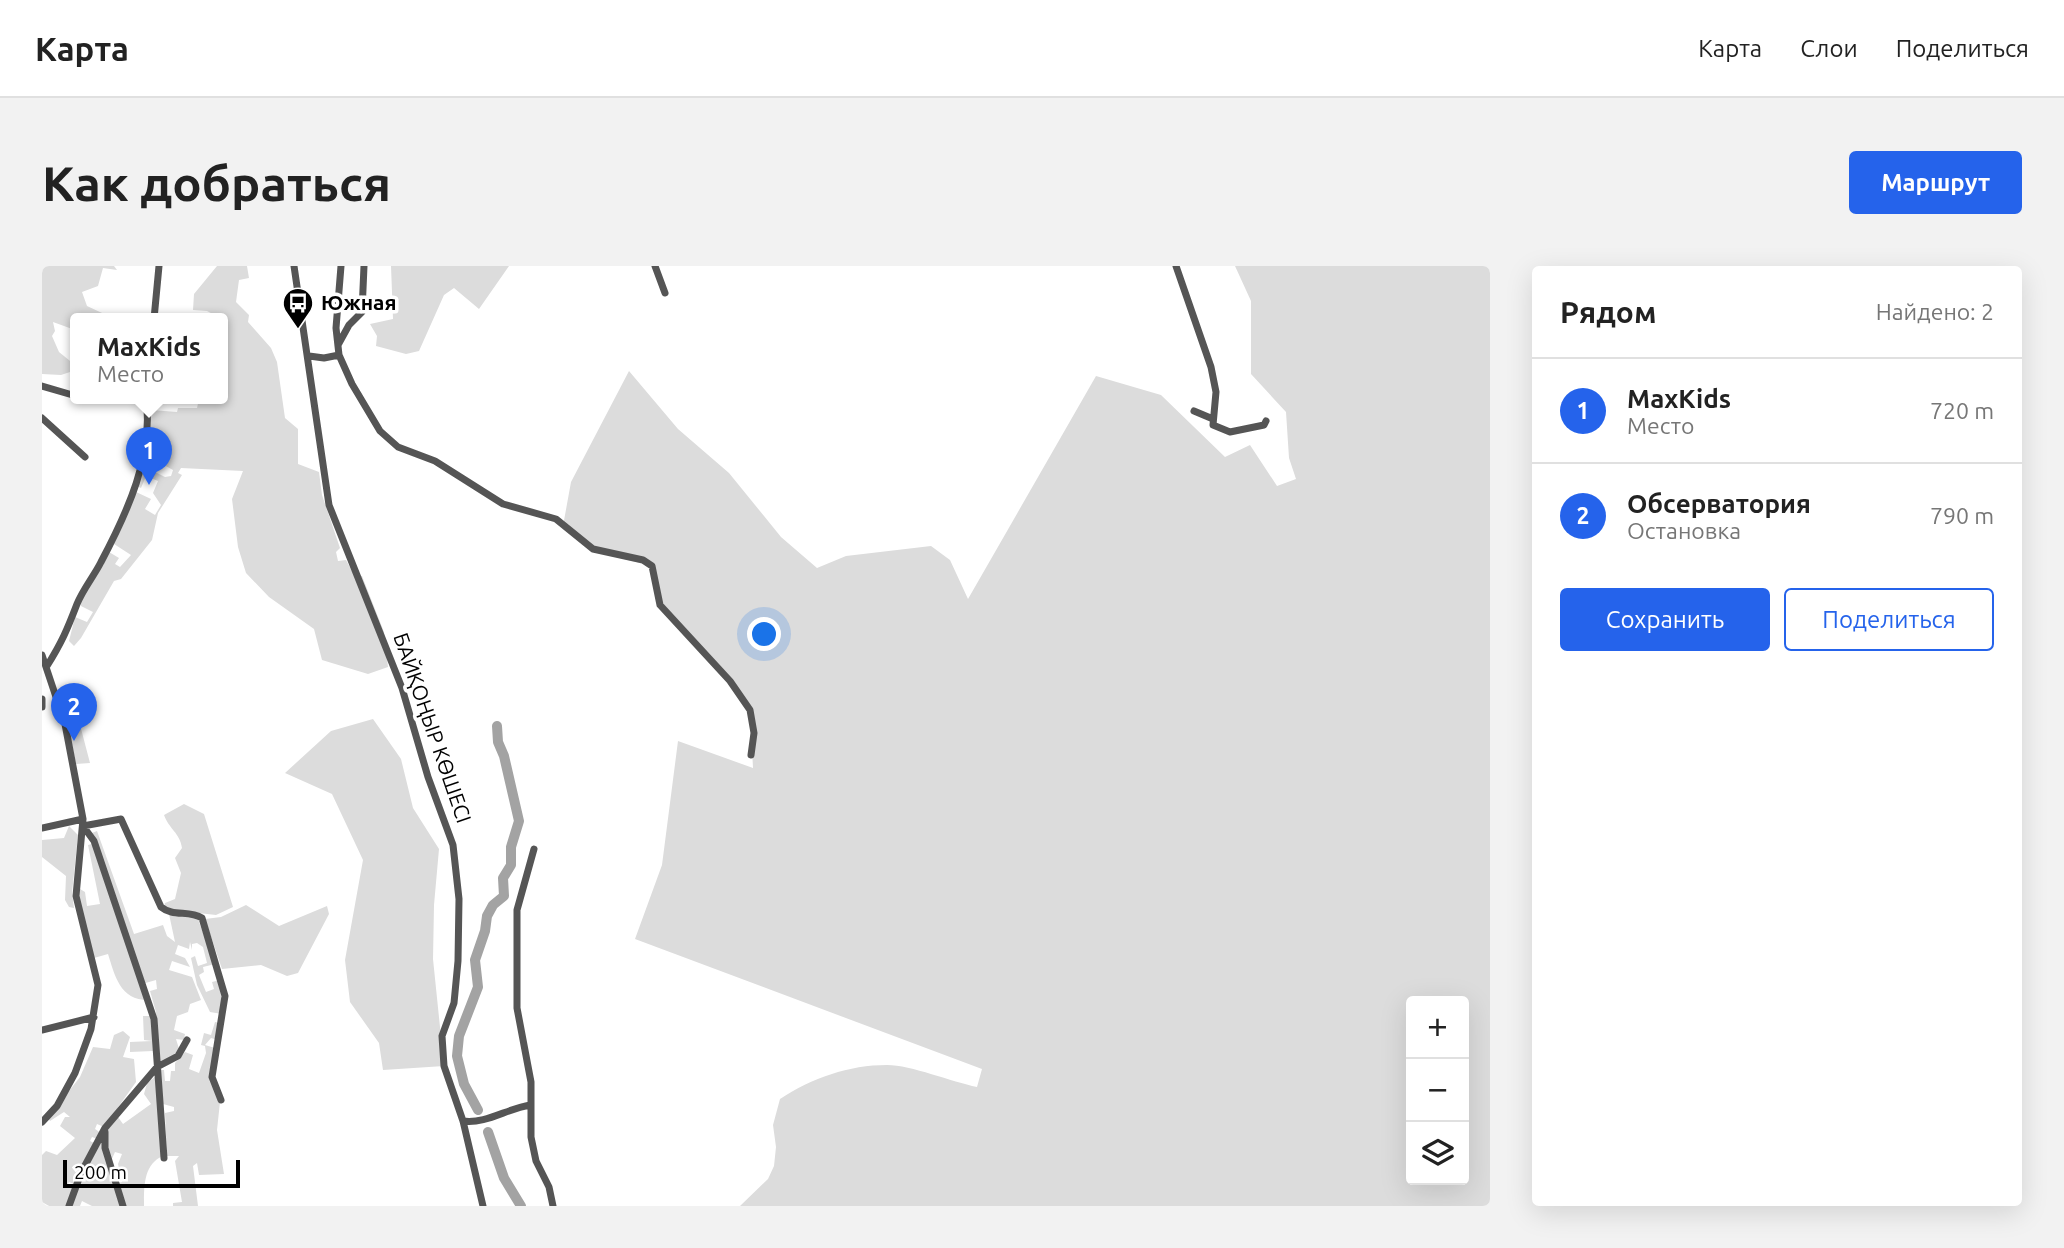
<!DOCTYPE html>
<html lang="ru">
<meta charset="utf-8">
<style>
:root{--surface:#fff;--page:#f2f2f2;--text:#222;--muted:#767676;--line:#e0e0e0;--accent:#2563eb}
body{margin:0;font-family:Ubuntu,sans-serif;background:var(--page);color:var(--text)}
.controls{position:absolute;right:21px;bottom:21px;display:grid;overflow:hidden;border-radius:7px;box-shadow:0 7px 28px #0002}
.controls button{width:63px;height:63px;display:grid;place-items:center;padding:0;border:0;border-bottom:2px solid var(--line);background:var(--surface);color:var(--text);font:35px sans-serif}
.scale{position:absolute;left:21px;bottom:18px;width:177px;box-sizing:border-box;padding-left:7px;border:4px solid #000;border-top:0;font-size:19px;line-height:24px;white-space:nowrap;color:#000;-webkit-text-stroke:5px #fff;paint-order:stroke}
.you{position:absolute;left:723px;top:369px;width:24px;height:24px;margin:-18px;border:5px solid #fff;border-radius:50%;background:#1a73e8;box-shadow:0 0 0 10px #1a73e833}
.badge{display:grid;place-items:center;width:46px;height:46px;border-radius:50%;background:var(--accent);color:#fff;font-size:23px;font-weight:700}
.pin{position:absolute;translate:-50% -58px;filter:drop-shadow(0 2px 4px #0008)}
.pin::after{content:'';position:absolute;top:37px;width:24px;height:21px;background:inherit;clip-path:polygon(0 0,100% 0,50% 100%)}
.popup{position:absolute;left:28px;top:47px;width:158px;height:91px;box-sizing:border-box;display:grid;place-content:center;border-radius:7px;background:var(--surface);filter:drop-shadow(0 2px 5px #0005);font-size:23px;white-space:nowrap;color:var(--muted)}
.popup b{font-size:26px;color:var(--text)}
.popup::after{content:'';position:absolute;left:50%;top:100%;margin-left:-14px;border:14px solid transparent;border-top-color:var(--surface)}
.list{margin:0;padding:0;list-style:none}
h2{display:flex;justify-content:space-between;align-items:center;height:91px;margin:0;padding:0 28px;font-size:30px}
h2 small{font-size:23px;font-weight:400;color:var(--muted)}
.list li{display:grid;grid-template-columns:46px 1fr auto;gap:21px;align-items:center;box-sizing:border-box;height:105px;padding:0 28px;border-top:2px solid var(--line)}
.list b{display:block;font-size:26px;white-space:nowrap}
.list p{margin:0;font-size:23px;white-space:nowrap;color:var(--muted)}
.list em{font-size:23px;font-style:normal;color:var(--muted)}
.actions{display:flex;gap:14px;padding:21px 28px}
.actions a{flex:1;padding:16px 0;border:2px solid var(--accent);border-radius:7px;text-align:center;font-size:24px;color:var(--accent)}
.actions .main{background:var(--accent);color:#fff}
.icon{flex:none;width:38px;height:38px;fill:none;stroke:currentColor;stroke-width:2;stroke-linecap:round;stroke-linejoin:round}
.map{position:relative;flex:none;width:1448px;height:940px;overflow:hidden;border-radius:7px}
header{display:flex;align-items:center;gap:42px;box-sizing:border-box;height:98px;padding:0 35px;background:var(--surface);border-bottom:2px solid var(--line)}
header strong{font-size:33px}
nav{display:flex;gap:38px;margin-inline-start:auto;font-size:24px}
.intro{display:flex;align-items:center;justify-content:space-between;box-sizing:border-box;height:168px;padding:0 42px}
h1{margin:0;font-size:49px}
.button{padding:18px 32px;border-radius:7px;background:var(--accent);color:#fff;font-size:24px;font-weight:700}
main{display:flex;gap:42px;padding:0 42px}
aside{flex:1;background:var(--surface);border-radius:7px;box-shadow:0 7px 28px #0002}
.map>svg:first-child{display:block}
.green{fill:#dcdcdc;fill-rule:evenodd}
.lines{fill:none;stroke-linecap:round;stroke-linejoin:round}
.river{stroke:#a3a3a3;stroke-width:10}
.minor{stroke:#555;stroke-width:7}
.labels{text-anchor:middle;stroke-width:7;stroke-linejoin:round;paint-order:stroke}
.poi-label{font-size:21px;font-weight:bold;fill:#000;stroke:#fff;text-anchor:start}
.street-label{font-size:21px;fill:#000;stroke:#fff}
</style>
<header>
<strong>Карта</strong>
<nav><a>Карта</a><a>Слои</a><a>Поделиться</a></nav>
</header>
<div class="intro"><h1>Как добраться</h1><a class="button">Маршрут</a></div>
<main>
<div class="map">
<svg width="1448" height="940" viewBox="0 0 1448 940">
<rect width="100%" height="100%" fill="#fff"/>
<path class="green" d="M0 0H72L75 4 61 2 56 20 40 26 45 40 73 53H34L33 64 11 56 13 65 10 70 17 86 33 99 31 105 19 109 0 108Z
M175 0H205L207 12 197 14 194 36 207 49 206 56 229 82 235 96 243 152 256 163V198L277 206 280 229 298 282 294 286 296 295 304 294 312 309 320 310 342 366 346 401 326 408 280 394 272 363 227 331 204 307 196 281 190 233 201 205 139 202 136 207 140 209 116 247 110 274 79 313 72 315 39 372 32 380 27 375 33 351 45 356 51 346 39 340 38 334 67 286 77 292 73 298 78 301 89 289 72 278 92 225 109 233 103 243 113 249 119 239 111 227 116 215 104 210 99 222 95 220 103 196 109 197 107 203 123 211 129 210 131 204 120 198 124 181 108 175 109 144 135 146 136 142H155L157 133H180V53L165 45 151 44 152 28Z
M349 0H467L437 43 412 22 402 29 377 85 364 88 334 80 335 70 328 58 351 53Z
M1193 0H1448V940H698L726 913 732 900 734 881 731 859 738 833C770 812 807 799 845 799 869 799 910 816 935 821L940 803 593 673 620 599 636 475 711 502 708 444 614 329 610 300 562 288 521 260 529 216 587 105 636 163 687 207 739 271 775 302 804 290 889 280 908 294 926 333 1054 110 1119 129 1183 191 1208 179 1235 220 1254 213 1247 192 1244 146 1209 108V35ZM1369 735H1422V914H1369Z
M32 436 48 497 34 498 22 438Z
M331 453 359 493 371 542 397 583 392 639 391 693 402 800 341 804 337 777 308 736 303 694 321 594 290 528 243 507 289 465Z
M142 538 162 548 191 641 174 649 121 643 123 637 133 633 139 607 133 592 140 582C138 567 127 563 122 549Z
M27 560 36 569 30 627 32 642 27 641 23 634 24 610 0 591V574L22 572Z
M55 565 92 668 121 659 125 670 133 676 127 648 155 651 173 698 161 701 162 706 157 709 164 726 172 723 170 716 178 714 180 748 168 746 155 719 149 692 153 690 156 700 165 697 161 681 155 677 150 678V684L148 676 147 683 136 679 133 688 143 692 148 701 130 695 127 704 150 711 159 734 148 738 146 746 135 750 132 764 143 768 142 774 134 773 138 786 116 799 114 746 108 725 115 723 114 714 100 718 106 734C78 734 73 710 66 688L52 692 37 633 38 623 43 626 45 640 58 638 46 579 54 577 50 567Z
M204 639 237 660 285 640 287 648 256 707 245 710 219 699 180 703 163 653 179 651Z
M101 750H110L111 785 88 786V776L110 775 102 774Z
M173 756 178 757 176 774 169 772 163 779 173 782 169 816 178 836 175 864 182 908 157 909 155 897 151 900 156 940H131V937L140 936 133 895 137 890H125L123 847 132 845V841L121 838 117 804H122L123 815H128L129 805H133V797L143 786 151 789 147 803 157 807 164 787 163 780 159 779 162 767 169 769Z
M81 765 88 771 81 791 92 793 94 816 62 861 55 858 53 863 59 867 56 873 50 871 48 875 54 878 39 905 62 869V884L75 923 76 917 80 916 76 898 80 888 73 886 69 895 67 892 64 866 76 851 81 858 109 838 102 828 105 817 114 810 121 890C101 898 102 922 102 940H50L40 935 38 940H31V931L41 908 39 907 34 919 27 916 25 920 32 923 25 940H7L0 936V889L4 885 15 889 33 872 18 860 23 851H28L22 846 8 855 6 852 38 811 51 781 68 783 72 769Z"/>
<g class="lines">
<path class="river" d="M436 844 422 818 415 790 417 770 436 721 433 694 443 665 445 650 451 639 462 630 461 612 469 599V581L477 555 462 490 456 476 455 460
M446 866 462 912 479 940"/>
<path class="minor" d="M252 0 287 239 360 422 386 511 411 579 417 633 416 695 412 737 400 770 402 800 421 855 441 940
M299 0 294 62 297 89 310 118 338 165 356 181 393 195 461 238 514 253 551 283 601 294 610 300 618 339 688 415 708 444 712 467 709 489
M613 0 623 27
M1134 0 1169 101 1174 126 1171 159 1188 166 1222 159 1224 155
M112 53 117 0
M296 79 307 59 320 46 322 0
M267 90 282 92 297 89
M0 120 34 130
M1152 145 1171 153
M0 152 43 191
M0 389 23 458 41 553 34 630 56 719 49 763 33 807 15 840 0 856
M5 400C20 376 25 364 35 338 41 323 52 310 59 296 85 247 112 189 104 133
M0 433V441
M0 562 41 553
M492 583 475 644V742L489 816V871L494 895 507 921 511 940
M0 764 52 751
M421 855C444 858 464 843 488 839
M63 866V882L81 940
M122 892 112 753 52 575 41 560 79 553 119 641C131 651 147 644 160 652L183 730 170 811 179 834
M27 940 39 907 63 862 115 801 136 790 145 774"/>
</g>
<defs>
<g id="bus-pin" transform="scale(1.575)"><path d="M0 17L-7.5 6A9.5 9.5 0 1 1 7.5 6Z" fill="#000" stroke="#fff"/><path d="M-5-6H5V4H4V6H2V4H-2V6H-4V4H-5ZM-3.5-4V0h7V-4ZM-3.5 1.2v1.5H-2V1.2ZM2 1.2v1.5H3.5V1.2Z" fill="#fff"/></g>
</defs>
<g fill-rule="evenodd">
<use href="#bus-pin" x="256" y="37"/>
</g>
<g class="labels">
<g class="poi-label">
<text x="279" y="44">Южная</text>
</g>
<g class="street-label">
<text transform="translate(390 462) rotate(71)" y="7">БАЙҚОҢЫР КӨШЕСІ</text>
</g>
</g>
</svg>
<div class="controls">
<button>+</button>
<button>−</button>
<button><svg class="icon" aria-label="layers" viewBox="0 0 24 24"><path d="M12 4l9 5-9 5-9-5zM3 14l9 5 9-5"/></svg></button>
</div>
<div class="scale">200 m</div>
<div class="you"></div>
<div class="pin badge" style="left:107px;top:219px">1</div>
<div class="popup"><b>MaxKids</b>Место</div>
<div class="pin badge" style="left:32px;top:475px">2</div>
</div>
<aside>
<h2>Рядом<small>Найдено: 2</small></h2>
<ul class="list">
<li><span class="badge">1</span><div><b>MaxKids</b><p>Место</p></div><em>720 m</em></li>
<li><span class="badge">2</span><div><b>Обсерватория</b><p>Остановка</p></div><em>790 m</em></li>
</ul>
<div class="actions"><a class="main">Сохранить</a><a>Поделиться</a></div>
</aside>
</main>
